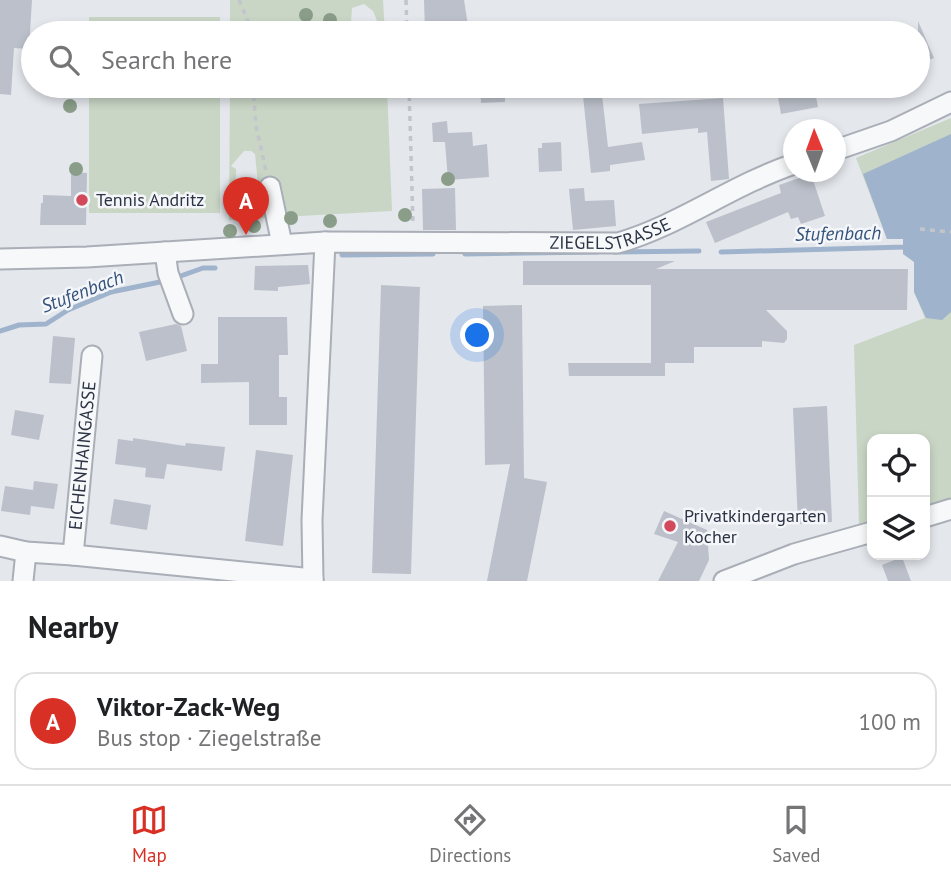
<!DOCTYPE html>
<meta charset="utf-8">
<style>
:root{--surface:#fff;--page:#f2f2f2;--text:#202124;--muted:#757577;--line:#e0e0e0;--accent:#d93025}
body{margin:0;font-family:"PT Sans",sans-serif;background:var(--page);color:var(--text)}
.controls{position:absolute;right:21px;bottom:21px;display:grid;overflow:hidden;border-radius:14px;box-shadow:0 4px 10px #0003}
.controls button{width:63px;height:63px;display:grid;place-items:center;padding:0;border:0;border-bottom:2px solid var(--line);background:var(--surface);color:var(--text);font:35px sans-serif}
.compass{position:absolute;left:783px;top:119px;width:63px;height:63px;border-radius:50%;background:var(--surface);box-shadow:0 4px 10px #0003;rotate:359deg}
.you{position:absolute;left:478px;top:336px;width:24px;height:24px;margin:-18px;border:5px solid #fff;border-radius:50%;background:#1a73e8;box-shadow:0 0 0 10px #1a73e833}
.badge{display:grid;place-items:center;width:46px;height:46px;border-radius:50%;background:var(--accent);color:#fff;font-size:23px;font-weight:700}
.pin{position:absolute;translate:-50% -58px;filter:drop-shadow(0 2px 4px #0008)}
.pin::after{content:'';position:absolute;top:37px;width:24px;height:21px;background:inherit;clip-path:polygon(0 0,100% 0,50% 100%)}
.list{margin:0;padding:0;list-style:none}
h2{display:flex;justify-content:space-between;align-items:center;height:91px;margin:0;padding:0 28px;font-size:30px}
h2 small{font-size:23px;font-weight:400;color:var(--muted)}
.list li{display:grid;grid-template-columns:46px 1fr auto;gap:21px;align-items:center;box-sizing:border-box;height:98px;margin:0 14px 14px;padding:0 14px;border:2px solid var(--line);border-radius:21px}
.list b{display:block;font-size:26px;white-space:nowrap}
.list p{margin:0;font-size:23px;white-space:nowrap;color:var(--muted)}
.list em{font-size:23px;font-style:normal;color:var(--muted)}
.icon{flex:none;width:38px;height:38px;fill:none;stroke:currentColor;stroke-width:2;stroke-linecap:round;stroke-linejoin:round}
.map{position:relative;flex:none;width:951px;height:581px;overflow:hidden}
.search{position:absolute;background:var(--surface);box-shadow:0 4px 10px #0003;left:21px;right:21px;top:21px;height:77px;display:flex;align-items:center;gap:18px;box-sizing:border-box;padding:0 24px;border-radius:38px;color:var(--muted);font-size:26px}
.sheet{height:203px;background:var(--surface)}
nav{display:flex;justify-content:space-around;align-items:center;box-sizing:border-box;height:98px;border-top:2px solid var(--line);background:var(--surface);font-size:19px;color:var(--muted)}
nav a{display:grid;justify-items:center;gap:4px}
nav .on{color:var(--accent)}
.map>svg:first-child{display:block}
.green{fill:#c9d6c5;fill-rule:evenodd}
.water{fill:#9fb4cc}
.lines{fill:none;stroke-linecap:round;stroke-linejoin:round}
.stream{stroke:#9fb4cc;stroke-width:5}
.building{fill:#bbc0ca}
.minor-casing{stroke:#a9aeb7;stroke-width:23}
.path{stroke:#c2c5cb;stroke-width:3.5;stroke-dasharray:5 5;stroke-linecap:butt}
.minor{stroke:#f7f8fa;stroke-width:19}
.tree{fill:#899d89}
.poi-dot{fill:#d1495b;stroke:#f4f6f9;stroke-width:2.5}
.labels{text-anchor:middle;stroke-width:5;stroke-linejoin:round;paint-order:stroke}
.poi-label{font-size:18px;fill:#2b3445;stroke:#f4f6f9;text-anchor:start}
.street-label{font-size:18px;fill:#2b3445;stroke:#f4f6f9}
.water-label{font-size:19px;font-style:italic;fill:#34527a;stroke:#f4f6f9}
</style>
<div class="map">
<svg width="951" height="581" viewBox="0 0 951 581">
<rect width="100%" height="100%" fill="#e4e7ec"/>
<path class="green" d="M230 0H383L385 33H378L380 28 373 11 364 4 352 8 351 22 361 27 364 33H334L332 26 311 33H230Z
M89 17H220V33H89Z
M89 86H220V213H89Z
M230 86H387L392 211 229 220ZM244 151H251L255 154 258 185 255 189 246 192 236 184V169L231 166Z
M951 118V501L925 508V439H872V522L859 526 854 345 925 318 914 292V262L910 239H887L856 158Z"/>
<path class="water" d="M951 134V312L942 320 926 318 914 292V262L903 254V239H887L863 174Z"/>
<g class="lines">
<path class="stream" d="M614 252 699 251
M721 252 905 247 910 245
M465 254 598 252
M342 255 433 254
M175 278 203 268H215
M0 331 19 325 46 324 68 310 111 292 165 281"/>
</g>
<path class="building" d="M0 0H32L29 49 14 48 11 95 0 94Z
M424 0H464L469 32 425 33Z
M918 21 934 58 918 64Z
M480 86H505V102L481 103Z
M582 86H601L608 147 642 142 645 160 610 165V171L591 173Z
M776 86H814L818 107 781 114Z
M723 98 729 179 711 181 707 132 698 133V128L642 134 639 104Z
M447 121 448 133 472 132 473 146 487 144 489 177 448 180 445 142H433L432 123Z
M561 142 562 171 539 172 538 148H542V143Z
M71 172 87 173 86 225H40L41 203H43V195L71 196Z
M811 174 825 216 801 224 798 217 791 219 788 212 715 243 706 222 781 193 779 185Z
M455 188 456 230H423L422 189Z
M584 188 585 201 614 200 616 226 573 230 569 189Z
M523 261H675L656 269H908L907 310H766L787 331V339L784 343 762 341V347H694V363H665V376H569L568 363H651V285H523Z
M308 265 310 284 278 287V291L254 290 255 266Z
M381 285 420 287 411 574 372 573Z
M522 305 524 478 547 482 527 581H487L510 464 485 465 483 306Z
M218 317H287L288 355H279V397H287V425H249V382L201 383V364H218Z
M176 324 181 326 187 351 146 361 139 332Z
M53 336 75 338 71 384 49 383Z
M827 406 832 522 798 524 793 408Z
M15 410 44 415 39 440 11 435Z
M133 438 185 446 186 443 225 447 222 471 167 464 164 479 145 477 146 468 115 464 118 439 133 441Z
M256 450 293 455 283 546 245 541Z
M34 481 58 484 54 509 31 506 30 515 1 511 5 486 33 490Z
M114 499 151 505 147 530 110 524Z
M664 511 707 530 709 560 699 581H658L678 542 654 534Z
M902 557 911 581H888L882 565Z"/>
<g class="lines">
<g class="minor-casing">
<g id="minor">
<path d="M836 150 891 131 951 102"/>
<path d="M270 187 282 244"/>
<path d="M165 252 168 273 183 314"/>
<path id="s1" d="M0 259 87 257 325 242 618 243C680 225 732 185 794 164"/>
<path d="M925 517 951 509"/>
<path d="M0 546 26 552 73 555 313 579"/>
<path id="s2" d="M73 555 92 356"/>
<path d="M23 581 26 552"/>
<path d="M313 581 312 520 325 242"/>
<path d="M724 581 794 554 872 532"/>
</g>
</g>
<path class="path" d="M239 0 248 21 249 33
M406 0 407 33
M253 86 256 126 266 171
M409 86 413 225
M920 229 951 232"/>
<use href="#minor" class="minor"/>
</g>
<g class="tree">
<circle cx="306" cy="15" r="7"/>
<circle cx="330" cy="20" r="7"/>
<circle cx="70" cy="106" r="7"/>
<circle cx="76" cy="169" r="7"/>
<circle cx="448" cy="179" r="7"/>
<circle cx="405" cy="215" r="7"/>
<circle cx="291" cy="218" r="7"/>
<circle cx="330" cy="221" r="7"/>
<circle cx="254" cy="226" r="7"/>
<circle cx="230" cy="231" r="7"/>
</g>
<g class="poi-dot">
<circle cx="82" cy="200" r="7"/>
<circle cx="670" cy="526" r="7"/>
</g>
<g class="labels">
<g class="poi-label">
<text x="96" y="206">Tennis Andritz</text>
<text x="684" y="522">Privatkindergarten<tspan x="684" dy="21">Kocher</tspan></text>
</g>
<g class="street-label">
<text dy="6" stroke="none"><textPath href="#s1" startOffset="612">ZIEGELSTRASSE</textPath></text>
<text dy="6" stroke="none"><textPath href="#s2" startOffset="100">EICHENHAINGASSE</textPath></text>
</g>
<g class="water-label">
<text transform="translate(838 233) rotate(-1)" y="7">Stufenbach</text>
<text transform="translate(82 291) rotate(-21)" y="7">Stufenbach</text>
</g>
</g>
</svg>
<div class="controls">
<button><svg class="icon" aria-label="locate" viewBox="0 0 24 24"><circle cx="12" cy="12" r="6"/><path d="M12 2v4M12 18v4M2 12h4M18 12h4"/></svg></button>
<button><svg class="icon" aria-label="layers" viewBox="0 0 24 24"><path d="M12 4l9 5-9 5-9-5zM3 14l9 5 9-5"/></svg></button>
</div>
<svg class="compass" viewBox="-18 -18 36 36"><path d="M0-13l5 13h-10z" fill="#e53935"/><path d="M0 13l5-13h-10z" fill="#757577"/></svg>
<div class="you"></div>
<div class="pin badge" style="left:246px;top:235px">A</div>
<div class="search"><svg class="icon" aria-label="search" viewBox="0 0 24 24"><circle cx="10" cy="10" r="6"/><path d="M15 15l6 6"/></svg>Search here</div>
</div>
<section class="sheet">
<h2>Nearby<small></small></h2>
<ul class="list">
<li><span class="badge">A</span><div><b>Viktor-Zack-Weg</b><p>Bus stop · Ziegelstraße</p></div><em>100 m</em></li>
</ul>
</section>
<nav>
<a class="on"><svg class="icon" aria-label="map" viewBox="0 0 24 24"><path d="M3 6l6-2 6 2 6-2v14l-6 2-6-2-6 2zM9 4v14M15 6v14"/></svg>Map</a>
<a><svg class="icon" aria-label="directions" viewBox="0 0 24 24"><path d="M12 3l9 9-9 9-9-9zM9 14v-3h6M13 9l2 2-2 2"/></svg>Directions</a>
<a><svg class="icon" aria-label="saved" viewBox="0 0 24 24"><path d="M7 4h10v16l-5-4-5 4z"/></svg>Saved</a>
</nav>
